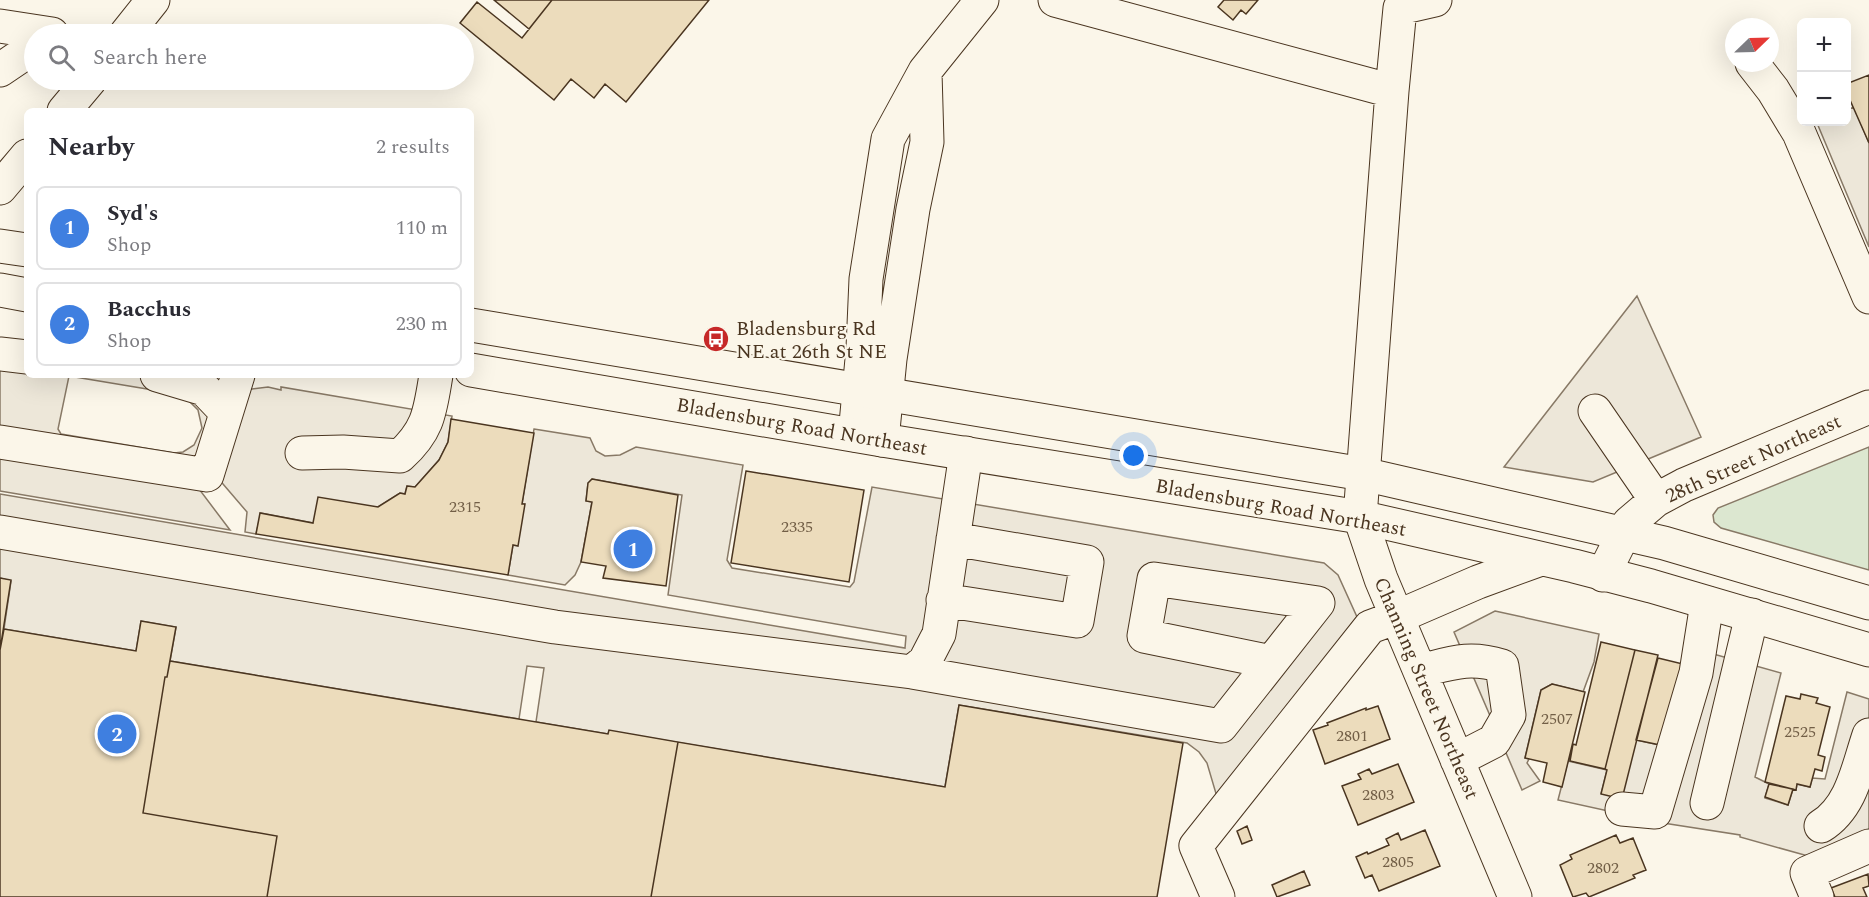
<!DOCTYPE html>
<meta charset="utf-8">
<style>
:root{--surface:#fff;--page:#f2f2f3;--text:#2b2b33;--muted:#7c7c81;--line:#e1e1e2;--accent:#0f766e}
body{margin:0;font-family:Spectral,serif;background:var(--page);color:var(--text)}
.controls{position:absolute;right:18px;top:18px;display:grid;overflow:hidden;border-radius:9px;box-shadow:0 6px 24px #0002}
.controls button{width:54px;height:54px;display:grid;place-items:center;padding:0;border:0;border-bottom:2px solid var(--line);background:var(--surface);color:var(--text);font:30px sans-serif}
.compass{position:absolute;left:1725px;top:18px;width:54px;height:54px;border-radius:50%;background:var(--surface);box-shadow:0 6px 24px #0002;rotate:67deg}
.you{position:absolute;left:1134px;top:456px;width:21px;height:21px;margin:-15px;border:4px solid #fff;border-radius:50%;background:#1a73e8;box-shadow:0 0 0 9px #1a73e833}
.badge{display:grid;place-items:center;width:39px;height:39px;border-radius:50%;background:var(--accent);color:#fff;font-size:20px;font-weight:700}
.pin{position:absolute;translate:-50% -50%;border:3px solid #fff;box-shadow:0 2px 6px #0006}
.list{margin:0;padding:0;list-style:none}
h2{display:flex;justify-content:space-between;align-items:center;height:78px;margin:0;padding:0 24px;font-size:26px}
h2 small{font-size:20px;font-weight:400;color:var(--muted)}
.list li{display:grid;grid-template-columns:39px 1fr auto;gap:18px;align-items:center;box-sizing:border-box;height:84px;margin:0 12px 12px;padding:0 12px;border:2px solid var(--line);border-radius:9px}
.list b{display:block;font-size:22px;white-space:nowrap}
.list p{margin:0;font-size:20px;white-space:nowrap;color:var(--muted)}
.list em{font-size:20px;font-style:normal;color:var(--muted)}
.icon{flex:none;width:33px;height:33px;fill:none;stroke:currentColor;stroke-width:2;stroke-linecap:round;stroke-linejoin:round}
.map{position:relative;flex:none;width:1869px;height:897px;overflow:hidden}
.search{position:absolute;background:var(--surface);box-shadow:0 6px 24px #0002;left:24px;top:24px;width:450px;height:66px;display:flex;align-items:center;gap:15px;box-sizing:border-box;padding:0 21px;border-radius:33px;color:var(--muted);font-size:22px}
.panel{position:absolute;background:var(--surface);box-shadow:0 6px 24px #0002;left:24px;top:108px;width:450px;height:270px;border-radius:9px}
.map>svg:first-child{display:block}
.green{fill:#dce7d0;stroke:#887966;stroke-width:1.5}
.parking{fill:#ede7d9;stroke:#887966;stroke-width:1.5;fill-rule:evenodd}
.building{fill:#ecdcbc;stroke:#4a3520;stroke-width:1.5}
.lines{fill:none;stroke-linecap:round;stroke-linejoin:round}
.minor-casing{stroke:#4a3520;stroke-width:35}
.major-casing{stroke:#4a3520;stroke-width:35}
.minor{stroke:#fbf6e9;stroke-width:33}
.major{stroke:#fbf6e9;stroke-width:33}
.labels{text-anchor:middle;stroke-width:4.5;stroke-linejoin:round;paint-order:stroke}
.number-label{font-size:16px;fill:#725f47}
.poi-label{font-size:20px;fill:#4a3520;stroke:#fbf6e9;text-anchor:start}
.street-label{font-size:20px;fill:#4a3520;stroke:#fbf6e9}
</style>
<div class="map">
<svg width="1869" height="897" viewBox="0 0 1869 897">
<rect width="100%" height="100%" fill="#fbf6e9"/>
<path class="green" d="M1869 447V570L1721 528 1714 522 1713 515 1718 508Z"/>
<path class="parking" d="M1854 107 1869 143V247L1817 123 1846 122 1847 110Z
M1637 296 1701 437 1593 482 1504 467Z
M0 341 27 345V375H195L244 390 268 387 281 390V387L452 416 448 442 439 460 415 487 407 486 405 494 400 493 378 507 313 523 261 513 256 534 245 532 247 512 217 477 199 489 230 530 0 491ZM69 376 177 394 189 401 198 410 202 428 194 445 183 452 174 453 61 434 58 429Z
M534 429 590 438 596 451 605 456 620 455 636 447 743 465 727 560 732 568 850 587 854 582 872 487 1324 563 1338 575 1357 617 1217 797 1207 763 1199 752 1187 743 959 705 945 787 609 731 608 734 536 722 544 668 527 666 519 719 170 661 176 627 141 621 136 651 4 629 11 581 0 578V494L905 648 906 636 668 595 682 495 592 479 588 483 586 501 592 502 581 562 575 575 565 585 508 575 513 545 524 504H522Z
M1495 611 1599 634 1594 662 1583 692 1552 684 1541 690 1525 758 1529 759 1527 763 1540 781 1522 790 1454 632Z
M1692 648 1781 673 1755 777 1769 784 1765 798 1788 805 1793 789 1796 790 1797 784 1810 787 1812 778 1825 779 1847 692 1869 699V831L1808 856 1740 837V835L1663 823 1558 800 1568 761 1607 770 1601 794 1636 740 1665 746Z"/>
<path class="building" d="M494 0H552L529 29Z
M552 0H709L626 102 605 84 594 98 571 79 554 100 460 23 477 2 522 38Z
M1224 0H1258L1246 14 1241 10 1233 20 1218 7Z
M1869 75V143L1846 91V84Z
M451 419 534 433 522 504H525L518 546 513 545 508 575 256 534 260 513 313 523 318 497 378 507 400 493 405 494 407 486 415 487 439 460 448 442Z
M746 471 864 490 849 582 731 563Z
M592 479 678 495 666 586 603 578 606 566 581 562 592 502 586 501 588 483Z
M0 578 11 580 0 650Z
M141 621 176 627 167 677H165L143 813 277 836 267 897H0V650L4 629 136 651Z
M1601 642 1635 650 1605 769 1570 761 1573 744 1576 745Z
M1635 650 1658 655 1622 799 1601 794 1607 770 1605 769Z
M1658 658 1687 665 1665 746 1636 740Z
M170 661 608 734 609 730 678 742 651 897H267L277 836 143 813 165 677H167Z
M1552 684 1585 692 1562 787 1543 782 1547 763 1525 758 1541 690Z
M1801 694 1818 698 1816 703 1830 707 1818 755 1825 757 1822 771 1815 769 1810 787 1797 784 1796 790 1765 782 1786 696 1800 699Z
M959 705 1183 743 1157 897H651L678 742 945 787Z
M1378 706 1390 739 1325 764 1313 730 1328 725 1327 723 1366 708V710Z
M1398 764 1414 802 1358 825 1342 786 1361 779 1358 774 1369 769 1372 774Z
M1769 784 1793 789 1788 805 1765 797Z
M1247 826 1252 840 1242 844 1237 831Z
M1425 830 1440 866 1379 891 1372 875 1365 878 1356 857 1367 852 1368 854 1389 845 1386 839 1398 833 1401 840Z
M1616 835 1620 843 1633 838 1646 870 1633 875 1635 878 1589 897 1586 893 1573 897 1560 865 1572 859 1570 855Z
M1304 871 1310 885 1277 897 1272 885Z
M1868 874 1869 886 1863 888 1867 897H1835L1831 888Z"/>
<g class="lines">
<g class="minor-casing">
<path id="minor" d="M1055 0 1392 91
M1435 0 1400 8 1392 91 1360 517 1381 579 1515 897
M0 26 52 34
M126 34 153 0
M1752 63 1773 90 1799 133 1869 297
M0 70 34 47
M64 111 90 80
M0 188 27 156
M0 354 27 357
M157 375 204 389 226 412
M1595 411 1656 500
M855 435 863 348 866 279 888 139 925 71 982 0
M882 440 890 359 901 287 913 209 927 142 925 72
M0 442 207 475 238 375
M302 453 343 452 400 456C429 430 430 411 436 375
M0 532 555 627 912 672 925 661 939 634 966 453
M1603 575 1629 523 1656 500 1684 485 1869 407
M943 600 1077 621 1087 562 953 539
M1420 671C1452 663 1469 656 1502 666L1509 715 1494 741 1457 760
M912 672 1221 726 1318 603 1154 579 1144 636 1271 662
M1707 803 1752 615
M1622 809 1655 812 1696 673 1707 603
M1821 826C1852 807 1858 767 1869 735
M1218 897 1196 846 1370 627 1397 617
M1817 897 1807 873 1869 846"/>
</g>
<g class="major-casing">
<path id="major" d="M0 246 27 250
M0 290 27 295
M471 325 1363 474 1664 543 1869 603
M471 370 882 440 1360 517 1574 566 1651 586 1869 650
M1397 617 1478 582 1541 559"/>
</g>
<use href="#minor" class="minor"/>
<use href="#major" class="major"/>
</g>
<defs>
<g id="bus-disc" transform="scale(1.35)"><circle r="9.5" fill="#c62828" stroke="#fbf6e9"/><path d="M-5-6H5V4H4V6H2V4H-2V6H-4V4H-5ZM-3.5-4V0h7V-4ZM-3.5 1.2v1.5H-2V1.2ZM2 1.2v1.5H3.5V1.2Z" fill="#fff"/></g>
</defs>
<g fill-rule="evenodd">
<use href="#bus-disc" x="716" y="339"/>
</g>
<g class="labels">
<g class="number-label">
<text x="465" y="512">2315</text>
<text x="797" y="532">2335</text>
<text x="1557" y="724">2507</text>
<text x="1800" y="737">2525</text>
<text x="1352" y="741">2801</text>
<text x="1378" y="800">2803</text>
<text x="1398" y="867">2805</text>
<text x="1603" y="873">2802</text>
</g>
<g class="poi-label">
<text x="736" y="335">Bladensburg Rd<tspan x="736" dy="23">NE at 26th St NE</tspan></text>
</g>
<g class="street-label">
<text transform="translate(802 426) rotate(10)" y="7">Bladensburg Road Northeast</text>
<text transform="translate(1753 458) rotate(-24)" y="7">28th Street Northeast</text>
<text transform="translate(1281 507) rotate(10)" y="7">Bladensburg Road Northeast</text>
<text transform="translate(1427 688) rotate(67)" y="7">Channing Street Northeast</text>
</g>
</g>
</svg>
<div class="controls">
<button>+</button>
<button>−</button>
</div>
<svg class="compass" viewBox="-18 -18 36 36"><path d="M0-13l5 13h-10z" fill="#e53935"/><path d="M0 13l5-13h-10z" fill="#7c7c81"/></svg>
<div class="you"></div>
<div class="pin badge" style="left:633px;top:549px;background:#3f7fe0">1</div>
<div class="pin badge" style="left:117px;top:734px;background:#3f7fe0">2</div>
<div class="search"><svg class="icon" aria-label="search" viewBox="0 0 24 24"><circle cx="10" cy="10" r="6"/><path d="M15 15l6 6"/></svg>Search here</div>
<section class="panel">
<h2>Nearby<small>2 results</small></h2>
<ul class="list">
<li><span class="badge" style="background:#3f7fe0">1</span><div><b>Syd's</b><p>Shop</p></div><em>110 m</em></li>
<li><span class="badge" style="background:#3f7fe0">2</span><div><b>Bacchus</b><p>Shop</p></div><em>230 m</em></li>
</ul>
</section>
</div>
